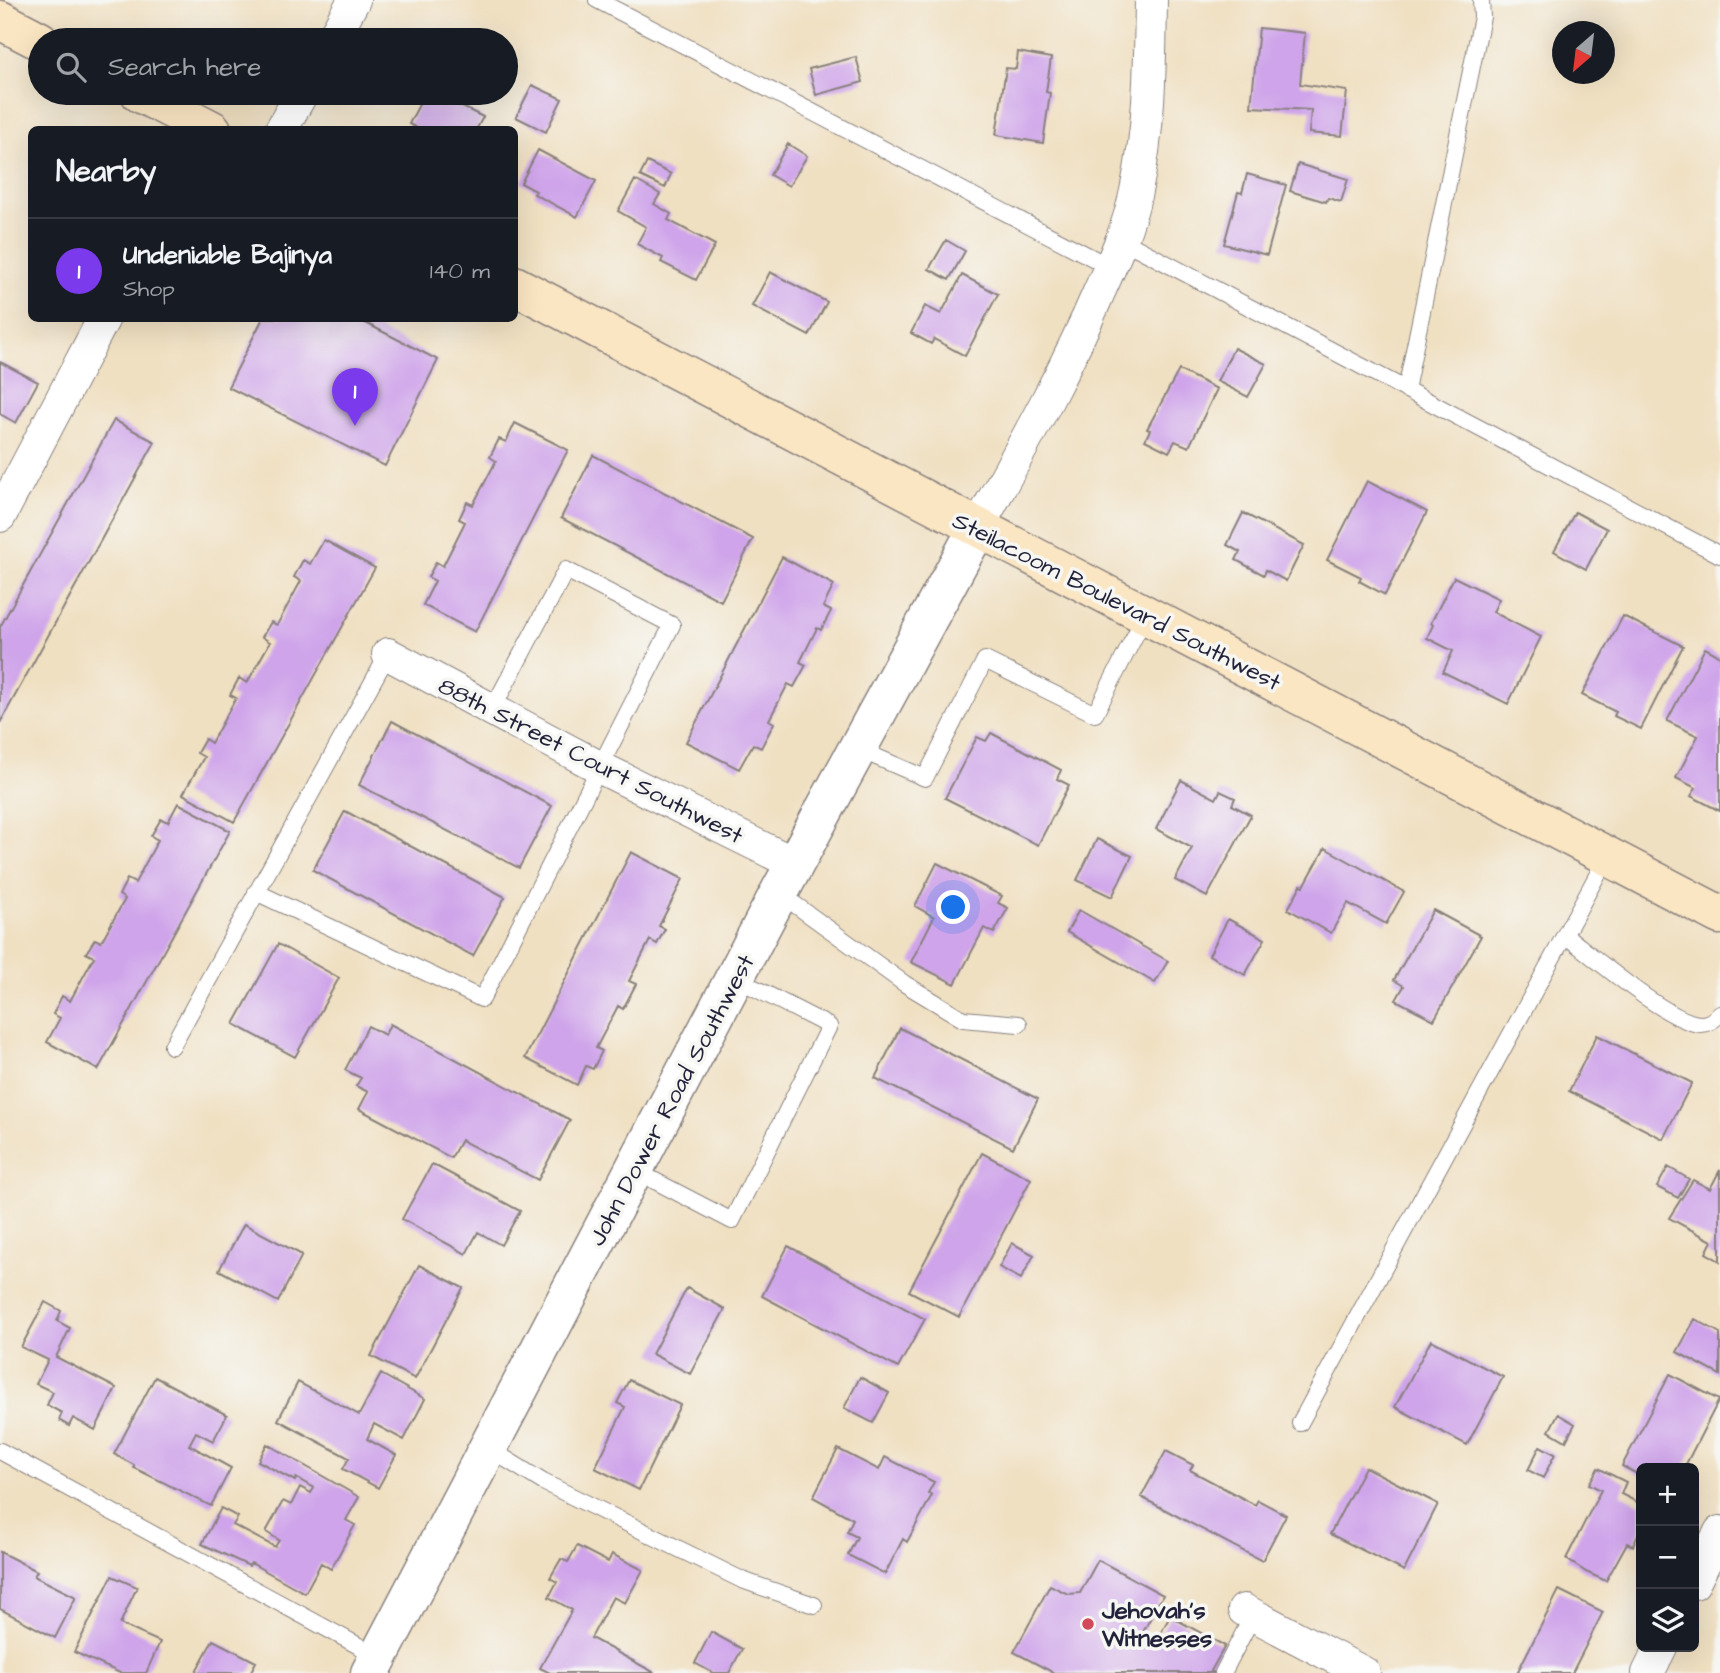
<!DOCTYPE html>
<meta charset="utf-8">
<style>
:root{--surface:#171b24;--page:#242831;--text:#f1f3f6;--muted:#9ea1a6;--line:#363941;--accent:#7c3aed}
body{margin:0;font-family:"Architects Daughter",sans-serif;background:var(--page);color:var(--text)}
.controls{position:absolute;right:21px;bottom:21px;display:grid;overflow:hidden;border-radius:10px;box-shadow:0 7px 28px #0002}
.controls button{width:63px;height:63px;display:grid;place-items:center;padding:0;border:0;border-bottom:2px solid var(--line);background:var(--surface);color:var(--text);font:35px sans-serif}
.compass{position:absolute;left:1552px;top:21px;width:63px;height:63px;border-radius:50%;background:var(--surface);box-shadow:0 7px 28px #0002;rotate:208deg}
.you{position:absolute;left:954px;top:908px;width:24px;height:24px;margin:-18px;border:5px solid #fff;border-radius:50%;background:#1a73e8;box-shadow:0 0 0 10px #1a73e833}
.badge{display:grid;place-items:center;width:46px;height:46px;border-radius:50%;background:var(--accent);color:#fff;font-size:23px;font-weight:700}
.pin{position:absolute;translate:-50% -58px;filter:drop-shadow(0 2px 4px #0008)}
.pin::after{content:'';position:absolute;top:37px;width:24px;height:21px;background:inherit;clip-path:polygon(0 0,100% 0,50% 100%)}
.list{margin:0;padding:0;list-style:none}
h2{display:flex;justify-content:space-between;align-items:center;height:91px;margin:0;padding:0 28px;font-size:30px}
h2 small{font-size:23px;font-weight:400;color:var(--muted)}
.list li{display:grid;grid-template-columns:46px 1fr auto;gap:21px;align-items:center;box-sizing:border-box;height:105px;padding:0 28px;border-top:2px solid var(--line)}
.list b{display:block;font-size:26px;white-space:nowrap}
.list p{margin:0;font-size:23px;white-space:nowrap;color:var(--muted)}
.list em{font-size:23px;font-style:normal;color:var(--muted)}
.icon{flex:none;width:38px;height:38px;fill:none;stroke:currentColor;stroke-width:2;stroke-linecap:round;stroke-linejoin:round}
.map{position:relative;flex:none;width:1720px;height:1673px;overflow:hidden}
.search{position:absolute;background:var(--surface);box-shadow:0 7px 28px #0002;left:28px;top:28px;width:490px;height:77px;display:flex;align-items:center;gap:18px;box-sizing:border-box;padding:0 24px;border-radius:38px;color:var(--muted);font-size:26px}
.panel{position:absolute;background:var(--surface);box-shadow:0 7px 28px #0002;left:28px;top:126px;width:490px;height:196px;border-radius:10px}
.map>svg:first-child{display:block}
.building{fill:#cfa4ea}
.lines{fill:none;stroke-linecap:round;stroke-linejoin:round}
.service-casing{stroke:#89817e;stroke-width:18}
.minor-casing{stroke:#89817e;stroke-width:34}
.tertiary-casing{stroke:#89817e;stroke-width:41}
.secondary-casing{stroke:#89817e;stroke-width:41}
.service{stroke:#fff;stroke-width:16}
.minor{stroke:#fff;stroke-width:32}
.tertiary{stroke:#fff;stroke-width:38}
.secondary{stroke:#fbe6c3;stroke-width:38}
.poi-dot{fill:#d1495b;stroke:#f6f6f2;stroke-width:2.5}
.labels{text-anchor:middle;stroke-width:7;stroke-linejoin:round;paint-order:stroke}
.street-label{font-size:24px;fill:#22223b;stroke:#f6f6f2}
.poi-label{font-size:24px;font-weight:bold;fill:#22223b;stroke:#f6f6f2;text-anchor:start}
</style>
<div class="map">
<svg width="1720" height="1673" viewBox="0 0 1720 1673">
<rect width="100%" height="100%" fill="#f6f6f2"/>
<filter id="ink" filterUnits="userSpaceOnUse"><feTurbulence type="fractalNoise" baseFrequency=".0143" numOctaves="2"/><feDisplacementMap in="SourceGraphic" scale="14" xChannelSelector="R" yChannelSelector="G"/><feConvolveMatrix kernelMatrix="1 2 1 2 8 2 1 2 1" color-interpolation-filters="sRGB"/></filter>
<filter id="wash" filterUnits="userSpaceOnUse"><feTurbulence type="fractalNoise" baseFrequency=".00686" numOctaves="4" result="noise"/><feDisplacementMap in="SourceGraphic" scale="28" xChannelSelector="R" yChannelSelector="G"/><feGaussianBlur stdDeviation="1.57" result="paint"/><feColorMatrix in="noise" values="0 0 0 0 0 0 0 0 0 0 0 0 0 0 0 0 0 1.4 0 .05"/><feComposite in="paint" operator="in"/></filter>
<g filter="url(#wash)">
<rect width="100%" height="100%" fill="#f0e0c2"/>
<g id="blocks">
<path class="building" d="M1259 28 1305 33 1300 84 1347 91 1342 136 1309 133 1311 110 1251 107Z
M1018 52 1051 58 1046 92 1050 93 1043 143 996 135 1006 68 1016 69Z
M856 57 863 82 816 95 809 69Z
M532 85 562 99 546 132 516 117Z
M425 93H434L483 117 476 130H421L409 124Z
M788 144 807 156 789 186 770 175Z
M538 150 596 181 577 217 534 194 536 191 521 183Z
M647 162 671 174 665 188 640 176Z
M1298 164 1348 179 1341 202 1328 198 1326 202 1290 191Z
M1247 174 1286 185 1267 255 1224 244 1238 192 1242 193Z
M635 180 660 194 654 204 671 214 668 220 715 245 696 280 661 262 663 258 637 244 646 227 618 211Z
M946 240 965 251 949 280 929 269Z
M770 272 827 302 809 336 752 306Z
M962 275 998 294 965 356 934 339 931 344 911 333 925 306 941 314Z
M263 318H356L438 360 385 466 228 387Z
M1234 348 1266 364 1248 397 1217 381Z
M0 362 38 382 16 423 0 414Z
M1179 370 1217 389 1189 447 1175 441 1169 452 1145 440 1150 430 1147 429Z
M114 420 155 442 0 723V627Z
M515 423 568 450 475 632 423 605 435 581 428 577 436 562 443 566 465 522 459 519 467 502 473 505 496 461 490 457 499 439 506 442Z
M593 455 753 539 721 601 561 518Z
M1367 481 1427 512 1385 595 1359 581 1361 577 1327 560Z
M1575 512 1607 529 1586 569 1554 551Z
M1243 513 1304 545 1286 581 1266 570 1264 575 1236 560 1240 552 1227 545Z
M324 540 375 568 234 822 183 794 204 757 197 753 205 739 211 743 236 698 230 695 239 678 247 683 270 642 262 637 271 622 277 625 301 581 294 577 303 560 310 564Z
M782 557 834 585 823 607 831 611 821 630 817 628 800 662 806 665 794 687 788 684 769 720 774 723 761 748 753 744 739 769 686 742Z
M1454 577 1499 599 1493 612 1541 637 1508 704 1443 672 1453 651 1427 638 1433 625 1431 623Z
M1623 616 1683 646 1641 729 1614 716 1616 712 1582 695Z
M1705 648 1720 656V811L1691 796 1696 788 1676 778 1698 736 1667 721Z
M392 721 552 806 519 868 359 785Z
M991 733 1061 770 1057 779 1069 785 1038 845 945 798 977 737 986 741Z
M1181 780 1216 799 1220 791 1235 798 1232 805 1251 815 1207 897 1175 880 1192 848 1156 829Z
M178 803 230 831 98 1070 47 1042 60 1018 53 1014 62 996 70 1001 94 957 86 953 95 939 101 942 125 899 119 895 127 879 135 883 158 840 151 836 161 819 168 822Z
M345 811 505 897 473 956 313 870Z
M1097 839 1132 856 1112 897 1077 880Z
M1325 848 1404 892 1386 924 1348 903 1331 933 1288 909 1301 885 1304 886Z
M631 852 683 879 659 926 665 929 657 944 650 940 629 981 636 984 623 1009 618 1006 596 1048 602 1051 593 1069 586 1066 577 1085 525 1058Z
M937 863 1002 896 998 903 1008 908 994 933 984 928 955 984 911 962 934 917 915 906Z
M1079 910 1168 961 1155 983 1067 932Z
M1433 910 1481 936 1434 1020 1396 1000 1404 986 1394 980Z
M1228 919 1265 939 1245 975 1209 955Z
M278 944 339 978 295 1057 234 1024Z
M390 1024 570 1120 538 1180 461 1140 451 1158 359 1109 368 1092 356 1086 361 1078 345 1070 368 1026 385 1035Z
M900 1028 1038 1099 1013 1148 875 1078Z
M1597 1035 1692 1083 1663 1139 1569 1091Z
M982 1153 1031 1179 959 1317 909 1291Z
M432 1164 520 1211 501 1245 478 1232 466 1254 402 1219Z
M1668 1167 1689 1179 1678 1198 1657 1187Z
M1720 1170V1261L1706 1253 1712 1241 1669 1218 1693 1180 1710 1189Z
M244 1224 302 1255 278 1302 219 1270Z
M1012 1243 1034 1255 1021 1279 999 1267Z
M788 1246 925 1319 898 1368 762 1296Z
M419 1265 463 1288 415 1379 371 1356Z
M687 1288 725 1309 690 1374 652 1354Z
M45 1302 61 1311 57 1321 70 1328 56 1357 116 1388 95 1430 73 1418 69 1426 59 1420 62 1413 47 1405 53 1392 36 1384 48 1360 21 1347Z
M1695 1319 1720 1333V1375L1677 1352Z
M1431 1340 1503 1377 1467 1445 1395 1407Z
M381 1374 425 1399 404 1440 374 1424 367 1439 396 1455 378 1488 343 1469 349 1458 278 1420 298 1382 359 1415Z
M1670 1374 1719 1400 1684 1468H1641V1476L1622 1466Z
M155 1377 227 1415 213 1441 196 1432 189 1445 231 1468 211 1506 134 1468V1465L114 1454Z
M860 1377 889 1393 873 1423 844 1408Z
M629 1380 680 1405 639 1490 595 1468 625 1407 617 1403Z
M1558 1414 1575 1424 1566 1441 1549 1431Z
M267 1444 359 1497 346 1520 355 1525 331 1569 321 1563 305 1593 251 1563 249 1566 202 1544 221 1508 238 1517 233 1525 275 1547 279 1540 266 1532 283 1501 291 1505 300 1487 311 1493 314 1488 296 1478 295 1481 258 1461Z
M1540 1446 1555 1454 1543 1478 1528 1470Z
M838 1449 879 1470 885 1457 934 1482 928 1493 932 1495 907 1542 903 1539 885 1574 848 1555 857 1537 847 1532 853 1519 813 1497Z
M1166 1451 1193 1465 1190 1470 1255 1505 1258 1500 1286 1515 1262 1561 1141 1497Z
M1365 1467 1438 1504 1404 1571 1330 1534Z
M1598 1468 1626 1482 1621 1494 1641 1504V1529L1633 1546 1627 1543 1606 1581 1586 1572 1566 1559 1601 1490 1589 1484Z
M577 1546 608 1562 612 1554 643 1570 625 1603 613 1597 591 1638 655 1673H550L540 1668 572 1610 549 1597 557 1582 550 1578 561 1559 568 1562Z
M0 1552 37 1571 34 1576 76 1597 55 1638 0 1609Z
M1098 1560 1163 1595 1143 1632 1157 1640 1170 1616 1225 1646 1211 1671 1214 1673H1054L1014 1652 1050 1585 1068 1594 1080 1593Z
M112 1576 137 1587 120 1624 160 1642 146 1673H120L74 1652Z
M1559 1590 1603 1612 1572 1673H1517Z
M711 1632 742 1649 729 1673H713L695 1663Z
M213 1640 256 1662 250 1673H195Z"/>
</g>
</g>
<g filter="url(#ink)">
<use href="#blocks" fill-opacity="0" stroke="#89817e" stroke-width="2"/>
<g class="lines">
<g class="service-casing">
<path id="service" d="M597 0 1110 267
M1122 240 1720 555
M1406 390 1482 17 1481 0
M858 749 925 778 985 660 1095 714 1145 616
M256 892 482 999 672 625 566 570 492 710
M779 893 905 984 963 1019 1019 1024
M1565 935C1591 955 1671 1024 1701 1024 1709 1024 1715 1019 1720 1014
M172 1046 388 654
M634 1170 732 1221 829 1026 735 978
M1300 1423 1607 857
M488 1448 543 1482 742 1580 814 1605
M0 1451 379 1657
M1223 1673 1253 1615"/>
</g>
<g class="minor-casing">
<path id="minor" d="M332 40 354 0
M281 130 302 93
M0 516 104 318
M977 529C1020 451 1064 374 1099 292 1114 259 1129 226 1136 191 1150 128 1150 64 1151 0
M388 654 599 767 795 864
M1694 1583 1720 1532
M1244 1610 1364 1673
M1648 1673 1661 1647"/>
</g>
<g class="tertiary-casing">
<path id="tertiary" d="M370 1673 779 893 977 529"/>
</g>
<g class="secondary-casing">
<path id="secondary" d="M0 20 40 41
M140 93 212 130
M514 285 1720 915"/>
</g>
<use href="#service" class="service"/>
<use href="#minor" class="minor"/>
<use href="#tertiary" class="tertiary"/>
<use href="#secondary" class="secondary"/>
</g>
</g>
<circle class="poi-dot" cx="1088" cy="1624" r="7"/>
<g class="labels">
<g class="street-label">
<text transform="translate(1117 601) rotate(27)" y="8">Steilacoom Boulevard Southwest</text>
<text transform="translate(591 760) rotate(27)" y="8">88th Street Court Southwest</text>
<text transform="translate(671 1100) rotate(-62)" y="8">John Dower Road Southwest</text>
</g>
<g class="poi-label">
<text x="1102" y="1618">Jehovah's<tspan x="1102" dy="28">Witnesses</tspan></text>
</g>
</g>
</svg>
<div class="controls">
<button>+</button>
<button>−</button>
<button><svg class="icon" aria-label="layers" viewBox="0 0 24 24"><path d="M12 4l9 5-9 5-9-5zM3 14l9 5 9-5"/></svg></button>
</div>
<svg class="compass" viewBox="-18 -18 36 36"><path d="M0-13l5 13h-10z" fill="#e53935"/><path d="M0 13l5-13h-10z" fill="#9ea1a6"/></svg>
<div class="you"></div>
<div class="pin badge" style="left:355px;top:426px">1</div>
<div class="search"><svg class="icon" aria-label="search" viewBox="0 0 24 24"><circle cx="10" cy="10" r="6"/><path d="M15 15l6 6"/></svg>Search here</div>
<section class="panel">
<h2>Nearby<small></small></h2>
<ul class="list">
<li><span class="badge">1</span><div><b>Undeniable Bajinya</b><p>Shop</p></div><em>140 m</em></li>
</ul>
</section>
</div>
